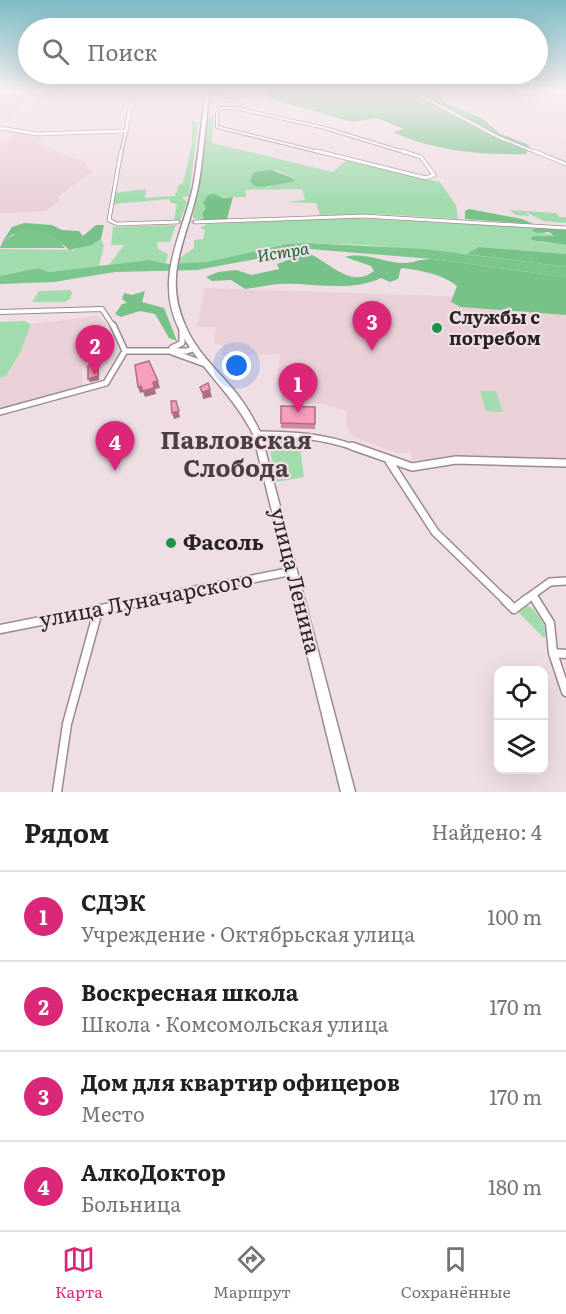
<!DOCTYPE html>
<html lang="ru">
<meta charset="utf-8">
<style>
:root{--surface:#fff;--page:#f2f2f2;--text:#202124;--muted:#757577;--line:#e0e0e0;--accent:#db2777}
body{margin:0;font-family:Literata,serif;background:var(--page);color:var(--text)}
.controls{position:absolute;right:18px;bottom:18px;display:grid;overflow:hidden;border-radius:12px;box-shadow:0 6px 24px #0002}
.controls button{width:54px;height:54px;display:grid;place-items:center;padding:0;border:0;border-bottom:2px solid var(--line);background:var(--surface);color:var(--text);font:30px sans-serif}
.you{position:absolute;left:237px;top:366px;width:21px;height:21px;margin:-15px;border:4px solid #fff;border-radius:50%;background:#1a73e8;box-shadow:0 0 0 9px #1a73e833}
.badge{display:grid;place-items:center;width:39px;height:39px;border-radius:50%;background:var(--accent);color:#fff;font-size:20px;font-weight:700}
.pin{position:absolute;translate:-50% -50px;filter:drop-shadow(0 2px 3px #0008)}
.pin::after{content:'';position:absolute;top:32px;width:21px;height:18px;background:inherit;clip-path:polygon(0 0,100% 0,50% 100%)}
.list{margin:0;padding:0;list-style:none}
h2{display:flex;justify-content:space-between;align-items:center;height:78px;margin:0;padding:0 24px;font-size:26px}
h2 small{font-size:20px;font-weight:400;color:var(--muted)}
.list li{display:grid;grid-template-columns:39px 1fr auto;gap:18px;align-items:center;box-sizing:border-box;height:90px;padding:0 24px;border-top:2px solid var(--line)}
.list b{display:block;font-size:22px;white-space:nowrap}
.list p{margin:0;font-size:20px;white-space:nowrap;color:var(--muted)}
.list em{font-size:20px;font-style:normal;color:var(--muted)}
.icon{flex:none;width:33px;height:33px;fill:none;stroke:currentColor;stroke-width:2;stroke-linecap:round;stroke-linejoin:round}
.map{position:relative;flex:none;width:566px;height:792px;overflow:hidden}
.search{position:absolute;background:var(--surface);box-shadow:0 6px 24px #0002;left:18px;right:18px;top:18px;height:66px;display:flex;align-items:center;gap:15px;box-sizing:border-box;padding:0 21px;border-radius:33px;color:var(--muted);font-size:22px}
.sheet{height:438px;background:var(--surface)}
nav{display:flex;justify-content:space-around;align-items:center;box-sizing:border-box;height:84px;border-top:2px solid var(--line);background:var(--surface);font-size:16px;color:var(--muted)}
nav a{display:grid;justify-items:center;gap:3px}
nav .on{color:var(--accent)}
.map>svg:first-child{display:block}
.built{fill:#ead1d8}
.green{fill:#a2dcae;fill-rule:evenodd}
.forest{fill:#77c289}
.water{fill:#7bc68d}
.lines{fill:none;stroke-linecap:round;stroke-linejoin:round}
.minor-tunnel{stroke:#c7b8bd;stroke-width:3;stroke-dasharray:3 1.5;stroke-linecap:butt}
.minor-far5-casing{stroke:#9a8b8f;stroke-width:4}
.minor-far4-casing{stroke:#9a8b8f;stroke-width:4.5}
.minor-far3-casing{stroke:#9a8b8f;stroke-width:6}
.minor-far2-casing{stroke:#9a8b8f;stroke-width:8}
.minor-far1-casing{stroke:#9a8b8f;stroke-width:10}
.minor-casing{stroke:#9a8b8f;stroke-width:11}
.tertiary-casing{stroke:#9a8b8f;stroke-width:4.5}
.secondary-casing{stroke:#9a8b8f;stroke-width:3}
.minor-far5{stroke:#fff;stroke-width:2}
.minor-far4{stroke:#fff;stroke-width:3}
.minor-far3{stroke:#fff;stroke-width:4}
.minor-far2{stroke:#fff;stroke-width:5}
.minor-far1{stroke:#fff;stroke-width:7}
.minor{stroke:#fff;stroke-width:8}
.tertiary{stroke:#fff;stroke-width:3}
.secondary{fill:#fff;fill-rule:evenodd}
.wall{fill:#d488a2}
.shaded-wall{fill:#ad6f84}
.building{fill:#f79ebc;stroke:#ad6f84;stroke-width:1.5}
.poi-dot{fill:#1f9049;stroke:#efdee3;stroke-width:2}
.labels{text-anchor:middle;stroke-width:4.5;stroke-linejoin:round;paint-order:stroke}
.far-water-label{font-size:16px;font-style:italic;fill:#156733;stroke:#efdee3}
.poi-label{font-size:18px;font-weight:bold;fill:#282224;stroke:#efdee3;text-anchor:start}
.near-poi-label{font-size:21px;font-weight:bold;fill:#282224;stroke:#efdee3;text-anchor:start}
.near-street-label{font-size:21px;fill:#282224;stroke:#efdee3}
.district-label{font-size:24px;font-weight:bold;fill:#4b3e42;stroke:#efdee3}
</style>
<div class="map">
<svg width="566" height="792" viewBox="0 0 566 792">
<rect width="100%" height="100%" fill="#efdee3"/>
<path class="built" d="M0 91H35L8 120 0 118Z
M16 133 46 135 38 143 84 162 92 171 58 197 60 200 46 211 0 213V145Z
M205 288 566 300V460L456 456 413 461 410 452 397 453 352 436 346 426 347 411 322 404 281 403V384L277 383 280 354 223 356V345L214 344 216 327H197Z
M97 316 106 323 108 364 82 369V386L0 407V378L6 376 20 353 31 324Z"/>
<path class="green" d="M211 115H214L212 143 333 172 347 160 440 182 456 205 458 219 379 214 320 215 316 203 286 202 305 200 302 189 245 190 246 197H217L203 203 206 208 202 214 204 220 193 218 208 118ZM277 170 291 177 269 187H259L253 177 254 172Z
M192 120 198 123 189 196 182 197 187 202 180 221 174 220 177 204 171 203 169 199 113 204 115 193 146 189 145 198 175 196 179 185 183 183 192 144Z
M509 210 556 213 559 217H566V223L543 221 526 212 529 216 516 215Z
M352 218 538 228 534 229 554 236H538L541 242 566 245V254L479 247 466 254 366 245 306 243 288 244 207 262 179 264 180 258 194 248V240L203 239 205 230 200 228 207 224Z
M176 225 170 242H157L158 249 168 254 166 263 149 260 109 265 124 245H111L113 227Z
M101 239 104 246 99 266 49 272 38 268 0 276V249L73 250Z
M70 290 72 292 70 299 65 302H32L39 291Z
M24 321 31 324 20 353 6 376 0 378V322Z
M480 391H496L503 412 486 411Z
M270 439 299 440 304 477 277 482 268 441Z
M525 605C537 608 543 623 547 633L544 638 518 612Z"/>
<path class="forest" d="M265 91H436L445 103 483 119 499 133 529 145 526 154C482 155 433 151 393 132L404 129 377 118 353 122 277 101 270 98Z
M272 170 290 177 295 181 264 187 254 186 250 181 254 172Z
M214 194 223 198 233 197 227 219 204 220 202 214 206 208 203 203 208 195Z
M469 209 522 219 533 224 465 219V211Z
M24 223 52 225 62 230 79 231 83 236 96 225H104L101 239 92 245 69 250 64 245 13 234 3 241 12 227Z
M538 228 566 230V245L532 240 531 237 534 236H554L549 232 537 233 531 230Z
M479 247 566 254V267L466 254Z
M307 253C328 260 350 290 374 271L371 266 345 257C363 252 382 261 400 263 412 264 421 258 433 259L566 277V315L461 307 451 302 457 286C442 274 420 270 401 268L398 279 390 282 381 278C349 293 312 282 278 284 267 285 256 288 245 289L231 280 212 281 206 277 218 272 236 270 252 275 279 269 277 264Z
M145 291 142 302 164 308 177 341 169 338 155 314 140 311 121 317 115 314 122 304 127 303 122 299 124 293 132 295Z"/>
<path class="water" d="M22 230C42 230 54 231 65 248H0L3 241Z
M306 243 425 249 566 267V277L433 259 309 249 197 270 115 272 54 282 0 284V276L38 268 49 272 149 260 169 264 207 262 287 244Z"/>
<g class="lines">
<path class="minor-tunnel" d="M178 222H195"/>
<g class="minor-far5-casing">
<path id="minor-far5" d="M412 91 498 137 538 153
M207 98 249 94 248 91
M121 153 126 131
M323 153 217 127V114L221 108H235L325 128 407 153"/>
</g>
<g class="minor-far4-casing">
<path id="minor-far4" d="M121 151 109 220 117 224 178 222
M317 151 426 178 434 175 421 157 402 151
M534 151 566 164
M195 222 363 216 566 228"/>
</g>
<g class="minor-far3-casing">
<path id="minor-far3" d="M0 312 102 309 113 326"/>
</g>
<g class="minor-far2-casing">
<path id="minor-far2" d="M113 325 125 351
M172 348 182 343V331
M125 351H187L195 348
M172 352 205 364
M0 412 106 383 125 351
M257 434C293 434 323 436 356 448"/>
</g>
<g class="minor-far1-casing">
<path id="minor-far1" d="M352 446 412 467 456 460 566 463
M389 461 435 532 505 600
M533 596 536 600
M144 600 293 571
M525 600 550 582 566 581"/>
</g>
<g class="minor-casing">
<path id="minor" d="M504 599 514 609 527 599
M535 599 550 623 553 653 566 692
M0 629 152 599
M553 653 566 654
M57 792 67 724 98 611"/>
</g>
<g class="tertiary-casing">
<path id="tertiary" d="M0 128 37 134 126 131 133 91"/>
</g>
<g class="secondary-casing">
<path id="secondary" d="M206 91H210C205 123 204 155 198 187 188 238 162 273 185 325 195 350 215 368 232 388 244 402 253 417 261 434L355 792H341L253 434C233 394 199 368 179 329 154 277 182 237 193 187 199 155 201 123 206 91Z"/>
</g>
<use href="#minor-far5" class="minor-far5"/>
<use href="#minor-far4" class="minor-far4"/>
<use href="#minor-far3" class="minor-far3"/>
<use href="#minor-far2" class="minor-far2"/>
<use href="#minor-far1" class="minor-far1"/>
<use href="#minor" class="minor"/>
<use href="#tertiary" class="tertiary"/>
<use href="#secondary" class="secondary"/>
</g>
<path class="wall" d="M281 406 315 424V429L281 428Z"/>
<path class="shaded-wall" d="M98 364 99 367V380L90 382 88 379Z
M158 381 160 388 155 389 156 394 145 397 143 392 140 393 138 387Z
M210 390 212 397 203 399 202 392Z
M176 401 180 417 174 419 172 413Z"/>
<path class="building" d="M149 361 158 381 153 382 154 388 143 391 141 386 138 387 135 365Z
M98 364V376L88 379V366Z
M208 383 210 390 202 392 200 387Z
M171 401H176L179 411 172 413Z
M281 406 315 407V424L281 423Z"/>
<linearGradient id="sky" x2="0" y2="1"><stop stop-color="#7cbbc4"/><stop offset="0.45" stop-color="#f8f0f2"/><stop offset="1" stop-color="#f8f0f2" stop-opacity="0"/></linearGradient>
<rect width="566" height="202" fill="url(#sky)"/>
<g class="poi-dot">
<circle cx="437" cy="328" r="6"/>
<circle cx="171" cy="543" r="6"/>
</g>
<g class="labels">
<g class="far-water-label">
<text transform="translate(283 252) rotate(-9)" y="6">Истра</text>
</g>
<g class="poi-label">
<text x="449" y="324">Службы с<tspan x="449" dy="21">погребом</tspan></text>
</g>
<g class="near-poi-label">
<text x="183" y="550">Фасоль</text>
</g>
<g class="near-street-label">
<text transform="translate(295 581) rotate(76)" y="7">улица Ленина</text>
<text transform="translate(146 600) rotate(-11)" y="7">улица Луначарского</text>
</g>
<g class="district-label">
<text x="236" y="449">Павловская<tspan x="236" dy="28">Слобода</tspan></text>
</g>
</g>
</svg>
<div class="controls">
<button><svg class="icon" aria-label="locate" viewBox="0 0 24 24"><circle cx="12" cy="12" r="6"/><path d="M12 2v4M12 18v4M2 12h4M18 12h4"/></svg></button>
<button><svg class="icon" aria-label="layers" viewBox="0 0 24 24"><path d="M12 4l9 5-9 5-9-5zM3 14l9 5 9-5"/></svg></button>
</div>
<div class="you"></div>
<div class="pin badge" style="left:298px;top:413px">1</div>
<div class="pin badge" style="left:95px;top:375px">2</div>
<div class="pin badge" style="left:372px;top:351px">3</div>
<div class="pin badge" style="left:115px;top:471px">4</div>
<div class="search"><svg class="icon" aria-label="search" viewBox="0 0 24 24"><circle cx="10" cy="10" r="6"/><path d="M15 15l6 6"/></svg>Поиск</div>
</div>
<section class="sheet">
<h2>Рядом<small>Найдено: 4</small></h2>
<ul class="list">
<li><span class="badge">1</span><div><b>СДЭК</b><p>Учреждение · Октябрьская улица</p></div><em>100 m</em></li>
<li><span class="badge">2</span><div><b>Воскресная школа</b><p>Школа · Комсомольская улица</p></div><em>170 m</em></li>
<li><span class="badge">3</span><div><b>Дом для квартир офицеров</b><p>Место</p></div><em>170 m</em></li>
<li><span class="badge">4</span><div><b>АлкоДоктор</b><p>Больница</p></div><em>180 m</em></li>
</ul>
</section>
<nav>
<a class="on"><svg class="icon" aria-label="map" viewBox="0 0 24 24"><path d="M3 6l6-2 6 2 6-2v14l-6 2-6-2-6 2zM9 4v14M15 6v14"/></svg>Карта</a>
<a><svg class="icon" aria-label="directions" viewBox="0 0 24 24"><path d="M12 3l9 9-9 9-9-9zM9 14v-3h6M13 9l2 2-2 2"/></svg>Маршрут</a>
<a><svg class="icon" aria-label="saved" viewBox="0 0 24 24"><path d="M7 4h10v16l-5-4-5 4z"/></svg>Сохранённые</a>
</nav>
